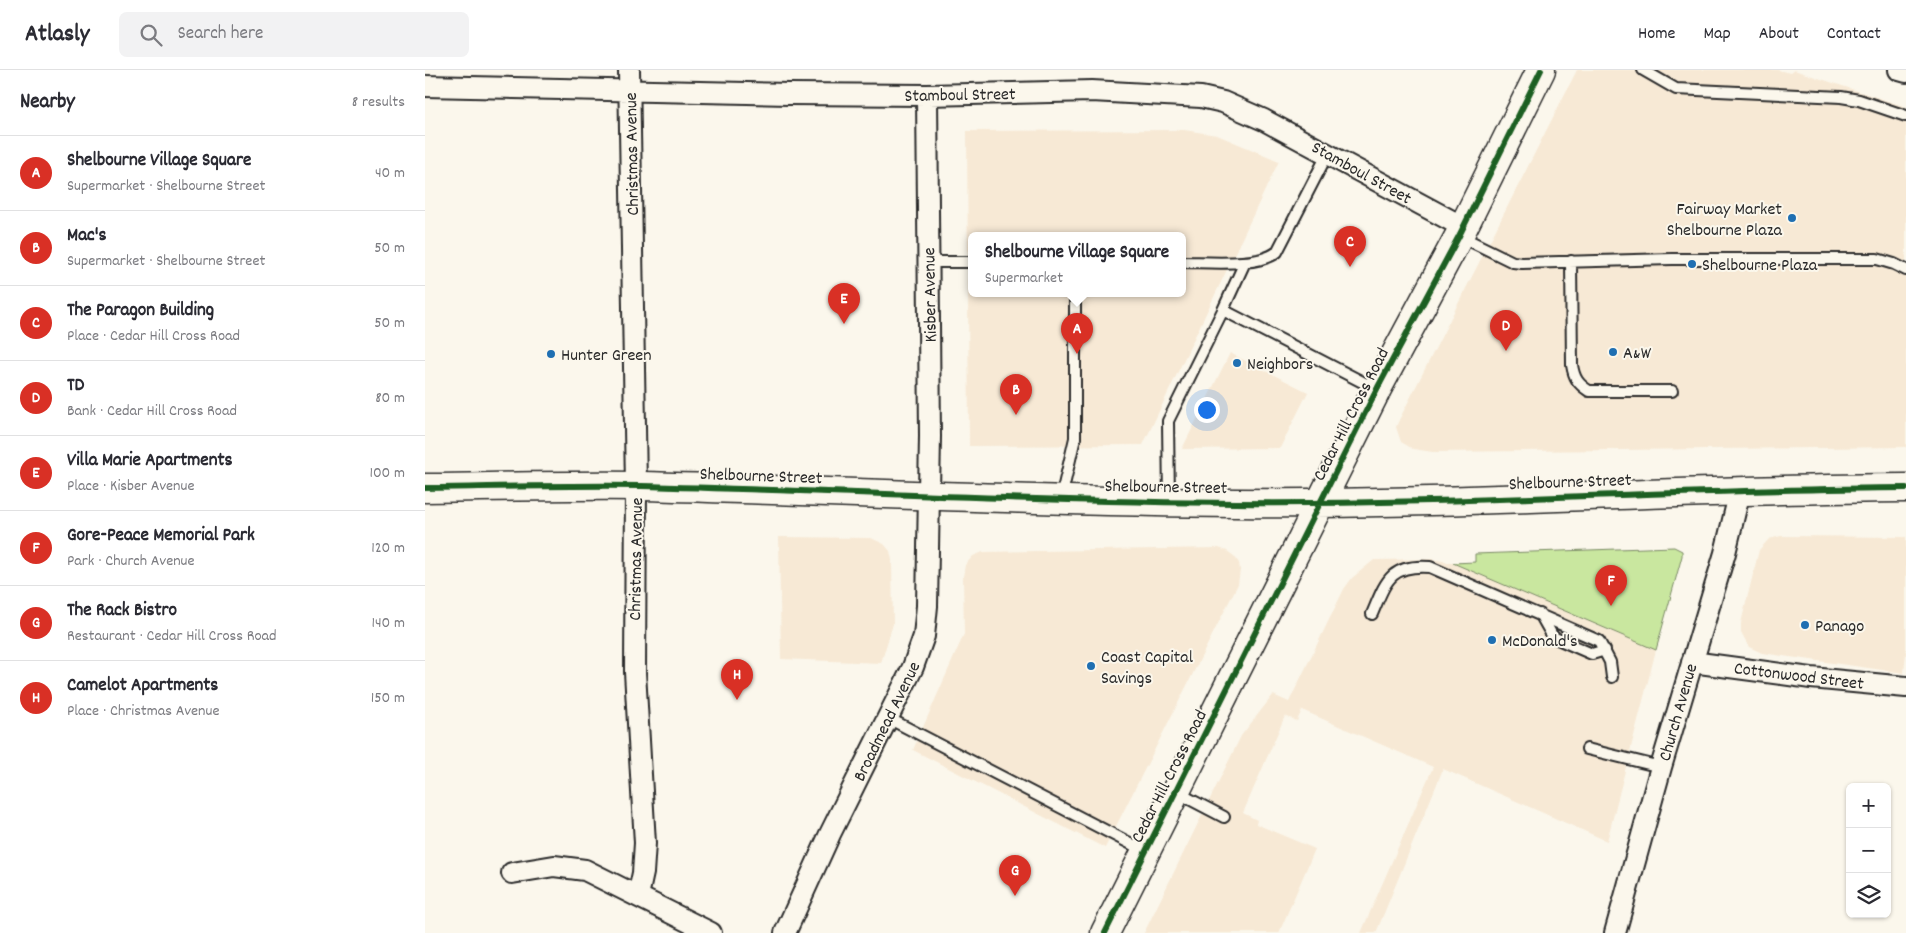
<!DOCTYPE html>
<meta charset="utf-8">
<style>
:root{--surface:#fff;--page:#f2f2f3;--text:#2b2b33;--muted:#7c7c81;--line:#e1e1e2;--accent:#d93025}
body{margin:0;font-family:Dekko,sans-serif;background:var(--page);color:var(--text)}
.controls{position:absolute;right:15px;bottom:15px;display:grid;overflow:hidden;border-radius:8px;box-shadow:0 1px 4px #0004}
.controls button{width:45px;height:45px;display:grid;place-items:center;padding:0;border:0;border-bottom:1px solid var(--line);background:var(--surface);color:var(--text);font:25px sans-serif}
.you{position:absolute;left:781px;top:339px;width:18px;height:18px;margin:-12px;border:4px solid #fff;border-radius:50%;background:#1a73e8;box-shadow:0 0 0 8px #1a73e833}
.badge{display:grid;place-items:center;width:32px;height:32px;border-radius:50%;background:var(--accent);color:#fff;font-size:16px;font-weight:700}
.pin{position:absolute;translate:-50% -41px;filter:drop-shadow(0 1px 2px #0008)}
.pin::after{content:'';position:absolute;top:26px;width:18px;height:15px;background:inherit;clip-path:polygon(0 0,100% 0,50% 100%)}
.popup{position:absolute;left:543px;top:162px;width:218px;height:65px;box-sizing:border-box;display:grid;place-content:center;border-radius:8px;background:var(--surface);filter:drop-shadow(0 1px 4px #0005);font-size:16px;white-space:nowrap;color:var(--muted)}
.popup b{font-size:19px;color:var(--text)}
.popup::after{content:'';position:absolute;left:50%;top:100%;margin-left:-10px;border:10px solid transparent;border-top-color:var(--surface)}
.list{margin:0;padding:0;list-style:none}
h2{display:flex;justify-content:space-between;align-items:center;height:65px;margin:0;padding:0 20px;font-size:21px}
h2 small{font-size:16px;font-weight:400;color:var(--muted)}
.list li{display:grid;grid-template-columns:32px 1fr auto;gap:15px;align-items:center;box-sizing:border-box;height:75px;padding:0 20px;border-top:1px solid var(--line)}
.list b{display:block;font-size:19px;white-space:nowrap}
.list p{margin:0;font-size:16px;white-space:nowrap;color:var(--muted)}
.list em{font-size:16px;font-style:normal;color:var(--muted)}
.icon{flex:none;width:28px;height:28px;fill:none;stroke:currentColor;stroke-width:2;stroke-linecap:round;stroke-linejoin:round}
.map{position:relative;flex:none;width:1481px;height:863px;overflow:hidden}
header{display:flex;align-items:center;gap:30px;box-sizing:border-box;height:70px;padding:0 25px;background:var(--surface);border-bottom:1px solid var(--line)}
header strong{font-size:24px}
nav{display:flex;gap:28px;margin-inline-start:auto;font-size:18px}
.search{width:350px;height:45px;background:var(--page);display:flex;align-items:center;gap:12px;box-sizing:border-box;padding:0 18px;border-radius:8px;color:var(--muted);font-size:19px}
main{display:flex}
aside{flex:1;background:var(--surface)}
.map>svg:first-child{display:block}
.built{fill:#f7e9d5;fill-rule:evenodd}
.green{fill:#c9e79f;stroke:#7a8965}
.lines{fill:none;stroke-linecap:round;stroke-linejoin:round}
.service-casing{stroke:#2b2b2b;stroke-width:14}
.minor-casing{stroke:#2b2b2b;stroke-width:24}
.secondary-casing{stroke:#2b2b2b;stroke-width:31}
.service{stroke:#fbf7ec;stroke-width:10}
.minor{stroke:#fbf7ec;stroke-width:20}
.secondary{stroke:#fbf7ec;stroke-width:28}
.cycleway-casing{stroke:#fbf7ec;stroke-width:9}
.cycleway{stroke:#1b5e20;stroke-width:6}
.poi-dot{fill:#1f6fb2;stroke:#fbf7ec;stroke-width:2}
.labels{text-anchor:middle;stroke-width:4;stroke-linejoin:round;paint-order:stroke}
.street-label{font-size:18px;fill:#2b2b2b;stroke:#fbf7ec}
.poi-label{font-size:18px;fill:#2b2b2b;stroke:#fbf7ec;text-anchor:start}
</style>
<header>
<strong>Atlasly</strong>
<div class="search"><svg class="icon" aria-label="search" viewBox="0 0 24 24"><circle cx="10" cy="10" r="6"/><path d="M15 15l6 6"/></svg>Search here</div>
<nav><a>Home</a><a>Map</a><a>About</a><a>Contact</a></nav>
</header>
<main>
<aside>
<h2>Nearby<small>8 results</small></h2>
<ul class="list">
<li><span class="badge">A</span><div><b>Shelbourne Village Square</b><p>Supermarket · Shelbourne Street</p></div><em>40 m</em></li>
<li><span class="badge">B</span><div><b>Mac's</b><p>Supermarket · Shelbourne Street</p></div><em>50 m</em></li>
<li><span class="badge">C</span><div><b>The Paragon Building</b><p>Place · Cedar Hill Cross Road</p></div><em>50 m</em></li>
<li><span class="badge">D</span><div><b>TD</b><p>Bank · Cedar Hill Cross Road</p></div><em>80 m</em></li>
<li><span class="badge">E</span><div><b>Villa Marie Apartments</b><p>Place · Kisber Avenue</p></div><em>100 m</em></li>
<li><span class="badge">F</span><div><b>Gore-Peace Memorial Park</b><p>Park · Church Avenue</p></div><em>120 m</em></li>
<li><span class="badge">G</span><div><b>The Rack Bistro</b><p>Restaurant · Cedar Hill Cross Road</p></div><em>140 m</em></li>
<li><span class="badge">H</span><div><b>Camelot Apartments</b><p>Place · Christmas Avenue</p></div><em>150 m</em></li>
</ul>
</aside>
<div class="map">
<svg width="1481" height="863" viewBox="0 0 1481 863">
<rect width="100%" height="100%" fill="#fbf7ec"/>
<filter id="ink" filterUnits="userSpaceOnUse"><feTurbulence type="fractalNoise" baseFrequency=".02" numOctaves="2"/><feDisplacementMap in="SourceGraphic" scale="10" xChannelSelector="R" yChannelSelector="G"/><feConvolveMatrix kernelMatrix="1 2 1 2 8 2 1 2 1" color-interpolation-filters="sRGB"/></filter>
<g filter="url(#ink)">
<path class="built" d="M1152 0H1353L1365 3 1369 0 1481 37V377L1008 382 988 379 976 372 971 357 974 350Z
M759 60 792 65 854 91 718 375 544 376 542 61ZM547 165H757V223H547Z
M805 283 883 322 855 378 757 379Z
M1356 466 1481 467V583L1479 603 1337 583 1324 577 1316 562V553L1334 480 1344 469Z
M354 467 446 468 459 474 465 481 467 490 468 554 456 593 356 589Z
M794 478 802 481 809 486 814 493 815 500 813 514 680 778 488 680 539 564 538 507 540 495 548 486 558 482Z
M1007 489 1028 493 1231 580 1182 771 1018 699 951 863H936L1008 697 877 640 872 651 860 646 818 743 832 750 831 754 890 779 854 863H719L816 666 848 625 864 632 919 519 927 508 949 490Z"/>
<path class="green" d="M1249 477 1257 481V486L1231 580 1028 493 1050 492V484Z"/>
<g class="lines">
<g class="service-casing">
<path id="service" d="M1218 0 1251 19 1416 27 1434 30 1481 46
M1035 166 1088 192 1097 193 1247 189H1452L1469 194 1481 200
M1146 191 1147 295C1149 308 1153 314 1164 321H1247
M503 192H547
M757 192C782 192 834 197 852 182L903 83
M798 240 820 192
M636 428 650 368V223
M744 431 743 351 798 240 951 319
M947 544C961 511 965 494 1005 497L1174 571 1185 592 1187 607
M1115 544 1128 567 1167 584 1180 580
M463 648 720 781
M1162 679 1236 697
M751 722 799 747"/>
</g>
<g class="minor-casing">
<path id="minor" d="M204 0 211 416 210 602 220 773 218 803 213 826
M1474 0 1481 2
M0 16 364 24 502 25 667 21 776 27 798 32 839 50 1038 157
M1267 592 1386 608 1481 617
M87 803 129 796 160 800 286 863
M360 863 405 764 488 597 499 566 502 536 505 366 502 25
M1190 863 1236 697 1300 483 1315 421"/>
</g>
<g class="secondary-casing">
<path id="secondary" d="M0 418C72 417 144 415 216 416 414 421 613 432 811 433 1035 435 1258 419 1481 418
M680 863 952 319 1034 166 1116 0"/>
</g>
<use href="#service" class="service"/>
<use href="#minor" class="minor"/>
<use href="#secondary" class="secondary"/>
<g class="cycleway-casing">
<path id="cycleway" d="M0 418C72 417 144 415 216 416 414 421 613 432 811 433 1035 435 1258 419 1481 418
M680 863 952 319 1034 166 1116 0"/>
</g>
<use href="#cycleway" class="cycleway"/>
</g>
</g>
<g class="poi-dot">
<circle cx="1367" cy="148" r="5"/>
<circle cx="1267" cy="194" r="5"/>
<circle cx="1188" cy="282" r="5"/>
<circle cx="126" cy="284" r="5"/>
<circle cx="812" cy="293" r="5"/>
<circle cx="1380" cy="555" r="5"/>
<circle cx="1067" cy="570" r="5"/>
<circle cx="666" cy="596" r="5"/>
</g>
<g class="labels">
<g class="street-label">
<text transform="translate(535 24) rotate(-1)" y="6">Stamboul Street</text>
<text transform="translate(206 84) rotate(-91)" y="6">Christmas Avenue</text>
<text transform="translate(937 102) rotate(29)" y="6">Stamboul Street</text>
<text transform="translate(504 225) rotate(-91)" y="6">Kisber Avenue</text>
<text transform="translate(925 344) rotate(-63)" y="6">Cedar Hill Cross Road</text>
<text transform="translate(336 405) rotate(2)" y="6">Shelbourne Street</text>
<text transform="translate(1145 411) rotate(-2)" y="6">Shelbourne Street</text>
<text transform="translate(741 416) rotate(1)" y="6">Shelbourne Street</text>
<text transform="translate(210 489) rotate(-89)" y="6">Christmas Avenue</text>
<text transform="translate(1374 605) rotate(7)" y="6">Cottonwood Street</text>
<text transform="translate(1252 642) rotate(-74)" y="6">Church Avenue</text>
<text transform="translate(461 651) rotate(-64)" y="6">Broadmead Avenue</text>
<text transform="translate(743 706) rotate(-63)" y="6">Cedar Hill Cross Road</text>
</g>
<g class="poi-label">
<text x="1357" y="144" text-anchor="end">Fairway Market<tspan x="1357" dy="21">Shelbourne Plaza</tspan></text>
<text x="1277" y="200">Shelbourne Plaza</text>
<text x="1198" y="288">A&amp;W</text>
<text x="136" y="290">Hunter Green</text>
<text x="822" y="299">Neighbors</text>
<text x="1390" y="561">Panago</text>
<text x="1077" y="576">McDonald's</text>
<text x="676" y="592">Coast Capital<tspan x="676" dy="21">Savings</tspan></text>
</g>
</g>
</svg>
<div class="controls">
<button>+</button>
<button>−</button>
<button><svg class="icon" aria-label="layers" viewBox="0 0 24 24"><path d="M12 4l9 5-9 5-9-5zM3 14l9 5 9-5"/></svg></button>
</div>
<div class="you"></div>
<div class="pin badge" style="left:652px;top:284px">A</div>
<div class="popup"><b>Shelbourne Village Square</b>Supermarket</div>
<div class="pin badge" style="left:591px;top:345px">B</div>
<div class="pin badge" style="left:925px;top:197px">C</div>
<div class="pin badge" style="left:1081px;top:281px">D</div>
<div class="pin badge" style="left:419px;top:254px">E</div>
<div class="pin badge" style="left:1186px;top:536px">F</div>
<div class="pin badge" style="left:590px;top:826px">G</div>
<div class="pin badge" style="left:312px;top:630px">H</div>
</div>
</main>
